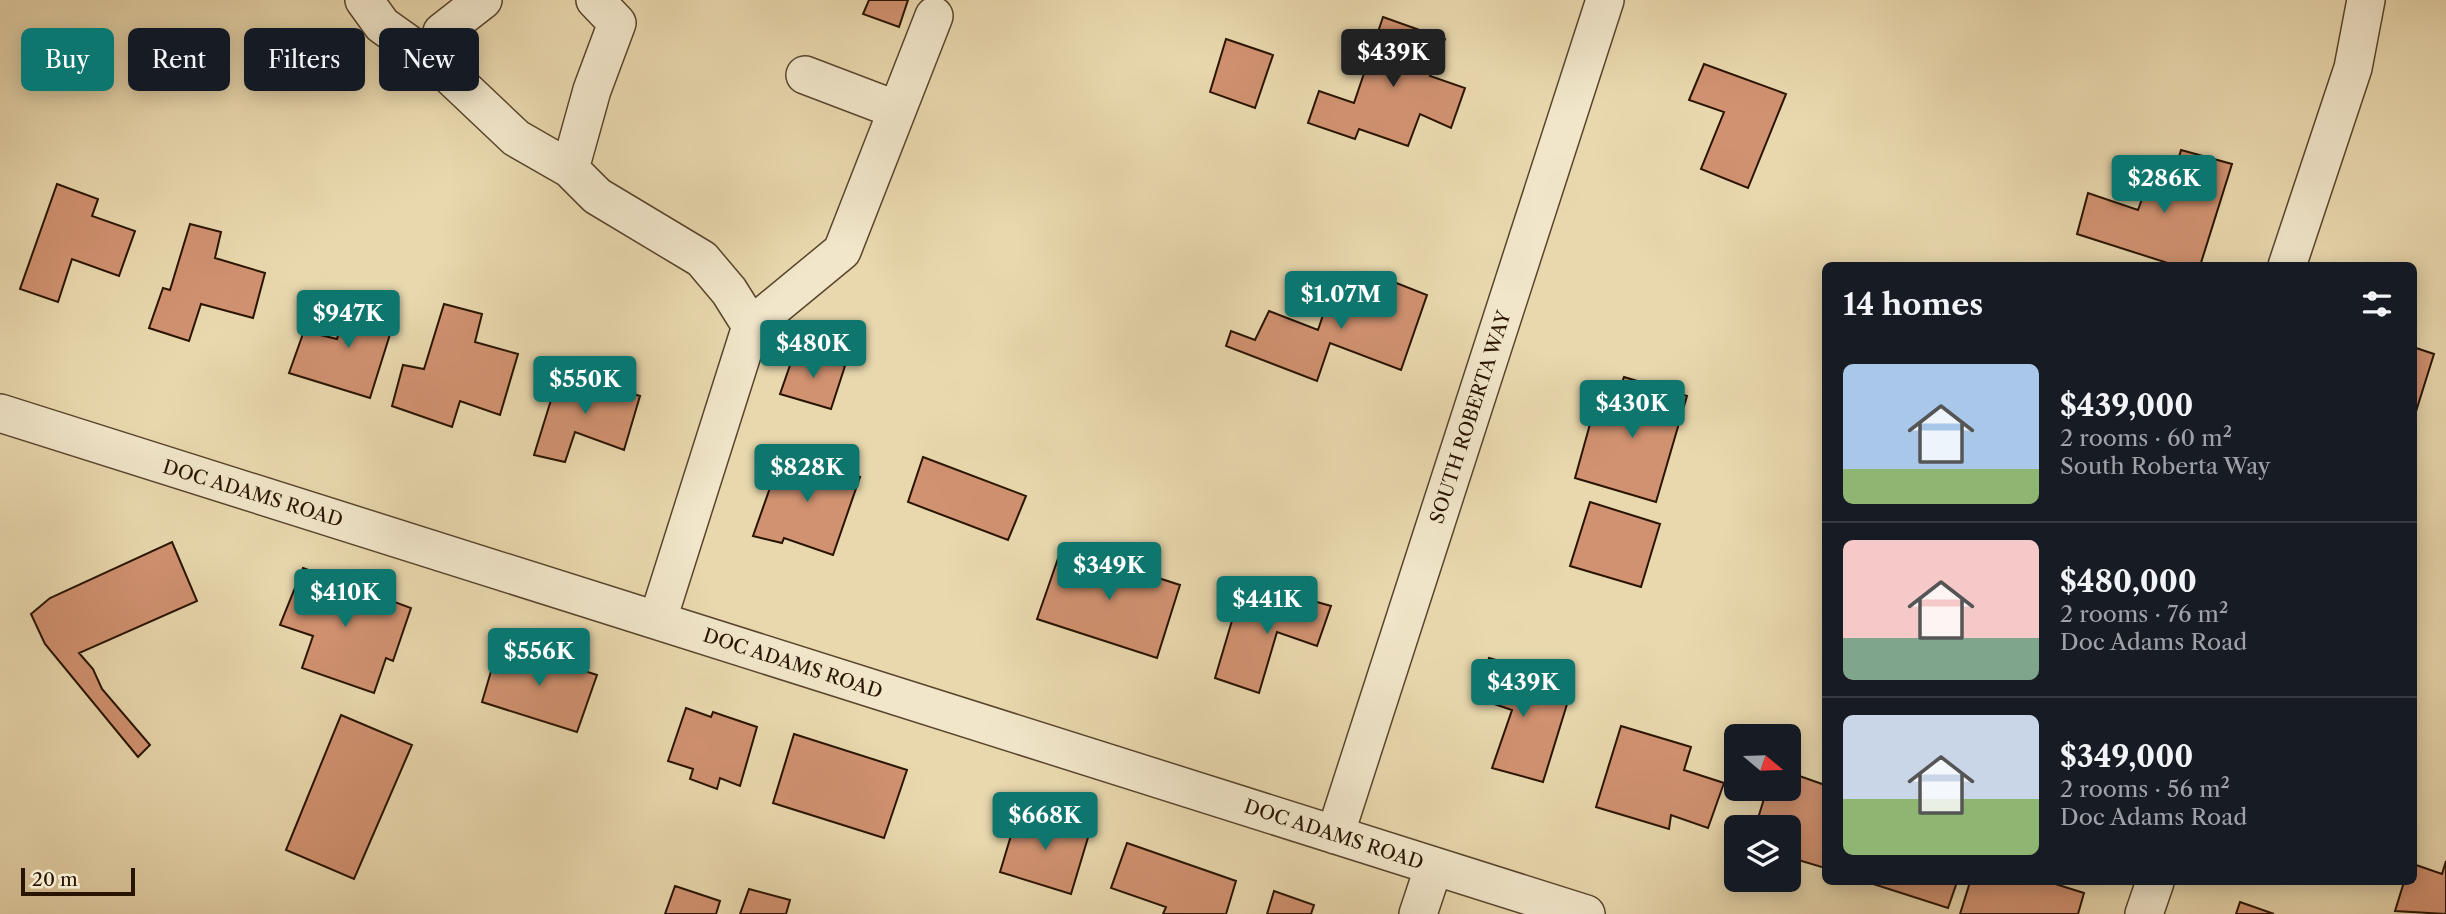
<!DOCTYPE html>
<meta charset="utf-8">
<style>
:root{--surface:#171b24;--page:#20242c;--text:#f1f3f6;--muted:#9ea1a6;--line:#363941;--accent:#0f766e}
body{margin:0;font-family:"Libre Caslon Text",serif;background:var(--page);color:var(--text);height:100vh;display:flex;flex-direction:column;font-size:26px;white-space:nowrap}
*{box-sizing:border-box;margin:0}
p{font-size:23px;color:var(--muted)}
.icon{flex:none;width:38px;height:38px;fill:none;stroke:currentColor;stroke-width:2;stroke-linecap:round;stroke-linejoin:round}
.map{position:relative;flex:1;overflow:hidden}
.details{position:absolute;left:1822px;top:262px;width:595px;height:623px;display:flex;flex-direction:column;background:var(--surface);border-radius:10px;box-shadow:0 4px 18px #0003}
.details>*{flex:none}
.hud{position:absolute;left:21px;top:28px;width:665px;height:63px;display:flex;gap:14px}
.needle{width:46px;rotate:109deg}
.controls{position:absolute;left:1724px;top:724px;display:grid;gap:14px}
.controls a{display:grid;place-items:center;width:77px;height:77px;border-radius:10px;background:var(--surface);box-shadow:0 4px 18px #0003;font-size:35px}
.scale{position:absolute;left:21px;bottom:18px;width:114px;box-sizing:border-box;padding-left:7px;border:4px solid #291401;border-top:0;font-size:19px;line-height:24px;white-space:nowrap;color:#291401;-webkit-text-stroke:5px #f1e6ca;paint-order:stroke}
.price{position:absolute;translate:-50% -60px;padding:0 16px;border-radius:7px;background:var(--accent);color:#fff;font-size:23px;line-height:46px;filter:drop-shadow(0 2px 4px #0008)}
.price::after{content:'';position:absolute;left:50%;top:42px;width:21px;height:16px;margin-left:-10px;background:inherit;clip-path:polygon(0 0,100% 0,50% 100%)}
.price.current{background:#222;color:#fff}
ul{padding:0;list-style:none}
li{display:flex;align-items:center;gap:21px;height:175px;padding:0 21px}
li+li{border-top:2px solid var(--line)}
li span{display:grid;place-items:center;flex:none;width:196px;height:140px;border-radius:10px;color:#555}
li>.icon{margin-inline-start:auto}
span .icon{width:84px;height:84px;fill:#fffc;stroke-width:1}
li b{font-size:30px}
h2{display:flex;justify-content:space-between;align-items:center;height:84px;padding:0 21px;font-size:30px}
.pill{padding:0 24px;border-radius:10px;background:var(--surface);box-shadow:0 4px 18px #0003;font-size:24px;line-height:63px}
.pill.current{background:var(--accent);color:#fff}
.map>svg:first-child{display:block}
.building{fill:#d19271;stroke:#291401;stroke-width:2}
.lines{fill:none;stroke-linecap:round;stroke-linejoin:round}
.minor-casing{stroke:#59452c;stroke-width:40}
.minor{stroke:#f1e6ca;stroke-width:37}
.labels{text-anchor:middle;stroke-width:5;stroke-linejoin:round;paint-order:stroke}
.street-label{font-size:19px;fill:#291401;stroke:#f1e6ca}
</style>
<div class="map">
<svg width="2446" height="914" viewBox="0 0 2446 914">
<rect width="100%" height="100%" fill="#e9d8ae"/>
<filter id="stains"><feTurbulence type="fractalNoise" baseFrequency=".00286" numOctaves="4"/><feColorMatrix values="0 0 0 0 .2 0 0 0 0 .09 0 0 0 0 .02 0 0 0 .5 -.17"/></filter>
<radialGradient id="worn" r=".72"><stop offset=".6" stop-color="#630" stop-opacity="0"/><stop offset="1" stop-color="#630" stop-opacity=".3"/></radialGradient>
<path class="building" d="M869,0h39l-9,27 -36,-13z
M1383,17l62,22 -15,37 35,12 -14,40 -31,-14 -12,32 -49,-17 -4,10 -47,-16 11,-32 35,12z
M1226,39l47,16 -18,53 -45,-16z
M1704,64l82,30 -38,94 -47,-19 23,-57 -35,-12z
M2181,150l51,14 -32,102h-23l-100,-32 11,-41 50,17 9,-25 22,8z
M57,184l41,15 -6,17 43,15 -16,45 -47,-17 -14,43 -38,-13z
M190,224l31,8 -6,26 50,15 -12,45 -52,-14 -12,37 -40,-13 14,-40 7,2z
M1371,273l56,22 -26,75 -71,-27 -13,38 -91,-35 5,-15 24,9 14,-29 49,19 10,-30 27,10z
M349,298l48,14 -27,86 -81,-25 15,-42 33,8z
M444,304l38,10 -7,28 43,12 -18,61 -40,-14 -8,26 -60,-21 11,-41 21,4z
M2413,347l21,7 -21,67z
M795,351l50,15 -14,43 -51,-15z
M560,371l80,25 -16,54 -49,-18 -10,30 -31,-7z
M1624,377l63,19 -31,106 -81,-24 22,-79 18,3z
M783,451l77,26 -27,78 -49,-17 -2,5 -29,-7z
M923,457l103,39 -18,44 -100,-38z
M1590,502l70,22 -19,63 -71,-21z
M172,542l25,59 -118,52 14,16 9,20 48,56 -12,12 -93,-113 -14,-30 19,-16z
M1062,547l118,38 -23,73 -120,-39z
M303,568l108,40 -18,53 -7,-3 -12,35 -72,-25 11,-32 -33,-11z
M1278,591l53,15 -14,40 -40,-14 -18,61 -44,-15 24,-81 33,11z
M499,644l98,31 -20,57 -95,-30z
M1489,658l55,16 -6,17 30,10 -25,81 -51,-14 20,-58 -35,-12z
M686,708l25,9 2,-5 44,15 -17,59 -20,-8 -3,11 -27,-10 3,-10 -25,-8z
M341,715l71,30 -58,134 -68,-29z
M1621,726l70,21 -7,23 40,13 -16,45 -37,-13 -2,14 -73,-22z
M794,734l113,36 -23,68 -111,-35z
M1788,772l37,13v83l-37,-11v-29h-33l12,-39h21z
M1019,809l71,22 -19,63 -71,-22z
M1127,843l109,38 -10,33h-63l3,-7 -55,-19z
M2446,861v53l-51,-3 9,-29h9v-18l29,10z
M1867,882h90l-9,26z
M1970,882h79l35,11 -6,21h-118z
M675,886l45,15 -4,13h-51z
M749,889l41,11 -4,14h-46z
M1274,891l40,14 -3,9h-44z
M2240,902l34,12h-38z"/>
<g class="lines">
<g class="minor-casing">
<path id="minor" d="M364,0l18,25 59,42
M483,0l-41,32 -1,35 75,71 54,31 27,27 105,63 27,32 22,35
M805,75l92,35
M570,169l22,-79 25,-67 -22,-23
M2287,266l66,-198 13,-68
M0,413l1586,501
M658,619l93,-293 91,-75 92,-235
M1335,835l270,-835
M1418,914l16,-48
M2144,914l11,-32"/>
</g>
<use href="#minor" class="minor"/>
</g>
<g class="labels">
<g class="street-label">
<text transform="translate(1470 417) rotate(-72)" y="7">SOUTH ROBERTA WAY</text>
<text transform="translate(253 493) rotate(17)" y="7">DOC ADAMS ROAD</text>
<text transform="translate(793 663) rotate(18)" y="7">DOC ADAMS ROAD</text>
<text transform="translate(1334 834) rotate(18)" y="7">DOC ADAMS ROAD</text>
</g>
</g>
<rect width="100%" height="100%" filter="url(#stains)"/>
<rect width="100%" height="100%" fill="url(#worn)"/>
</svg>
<div class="controls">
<a><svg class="needle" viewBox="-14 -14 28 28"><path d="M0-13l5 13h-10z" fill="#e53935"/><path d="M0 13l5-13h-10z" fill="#9ea1a6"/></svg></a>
<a><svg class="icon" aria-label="layers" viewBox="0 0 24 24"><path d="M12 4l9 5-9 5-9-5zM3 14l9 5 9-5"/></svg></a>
</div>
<div class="scale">20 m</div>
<b class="price current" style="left:1393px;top:89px">$439K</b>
<b class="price" style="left:2164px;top:215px">$286K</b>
<b class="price" style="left:1341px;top:331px">$1.07M</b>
<b class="price" style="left:348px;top:350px">$947K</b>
<b class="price" style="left:813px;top:380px">$480K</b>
<b class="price" style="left:585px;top:416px">$550K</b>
<b class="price" style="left:1632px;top:440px">$430K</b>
<b class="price" style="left:807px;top:504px">$828K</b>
<b class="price" style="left:1109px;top:602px">$349K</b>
<b class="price" style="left:345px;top:629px">$410K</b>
<b class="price" style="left:1267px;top:636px">$441K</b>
<b class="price" style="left:539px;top:688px">$556K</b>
<b class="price" style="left:1523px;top:719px">$439K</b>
<b class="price" style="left:1045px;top:852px">$668K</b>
<div class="hud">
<a class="pill current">Buy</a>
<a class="pill">Rent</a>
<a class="pill">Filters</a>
<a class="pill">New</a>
</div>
<section class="details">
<h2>14 homes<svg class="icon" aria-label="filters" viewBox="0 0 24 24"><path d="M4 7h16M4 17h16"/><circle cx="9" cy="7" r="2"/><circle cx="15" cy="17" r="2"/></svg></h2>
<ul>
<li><span style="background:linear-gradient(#a9c7e8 75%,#8fb573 0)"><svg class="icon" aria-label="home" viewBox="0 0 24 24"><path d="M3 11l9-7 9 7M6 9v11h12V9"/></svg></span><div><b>$439,000</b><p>2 rooms · 60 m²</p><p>South Roberta Way</p></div></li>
<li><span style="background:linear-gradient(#f6c9c9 70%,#7fa58c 0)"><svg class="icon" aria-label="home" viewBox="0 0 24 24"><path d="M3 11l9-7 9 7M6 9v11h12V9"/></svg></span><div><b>$480,000</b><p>2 rooms · 76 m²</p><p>Doc Adams Road</p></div></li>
<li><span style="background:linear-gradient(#c9d6e8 60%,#8fb573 0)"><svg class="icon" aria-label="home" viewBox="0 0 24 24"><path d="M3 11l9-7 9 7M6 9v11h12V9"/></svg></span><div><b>$349,000</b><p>2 rooms · 56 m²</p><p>Doc Adams Road</p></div></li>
</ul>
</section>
</div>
